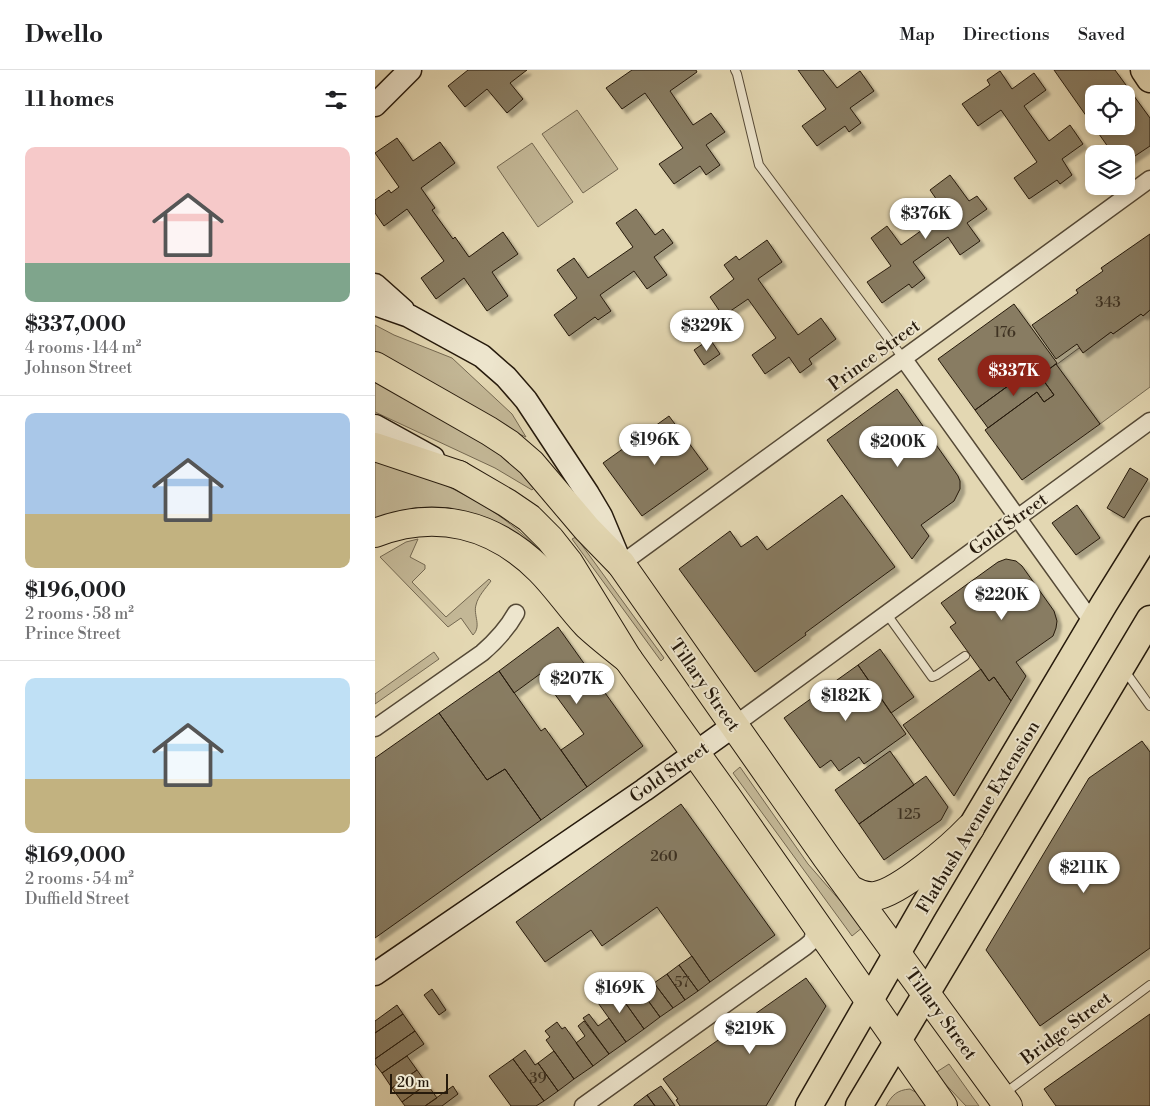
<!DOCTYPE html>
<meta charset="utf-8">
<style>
:root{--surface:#fff;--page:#f2f2f2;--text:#202124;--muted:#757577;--line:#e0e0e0;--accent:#8f2418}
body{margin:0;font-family:"Libre Bodoni",serif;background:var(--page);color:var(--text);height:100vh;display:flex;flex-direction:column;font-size:19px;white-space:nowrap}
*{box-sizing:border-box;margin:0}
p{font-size:16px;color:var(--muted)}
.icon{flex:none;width:28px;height:28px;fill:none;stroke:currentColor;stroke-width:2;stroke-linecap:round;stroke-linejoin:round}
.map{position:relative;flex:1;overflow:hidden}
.details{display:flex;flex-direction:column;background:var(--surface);width:375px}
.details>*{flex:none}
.buttons{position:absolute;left:710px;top:15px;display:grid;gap:10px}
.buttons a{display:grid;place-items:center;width:50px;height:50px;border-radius:10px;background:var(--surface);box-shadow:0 2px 8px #0003;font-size:25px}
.scale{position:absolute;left:15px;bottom:12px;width:58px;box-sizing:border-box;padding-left:5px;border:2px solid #261a0c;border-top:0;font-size:14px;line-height:18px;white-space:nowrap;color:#261a0c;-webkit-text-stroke:4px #ede5cd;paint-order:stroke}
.price{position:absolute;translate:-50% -42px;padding:0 11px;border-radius:18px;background:#fff;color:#222;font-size:16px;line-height:32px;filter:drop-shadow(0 1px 2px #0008)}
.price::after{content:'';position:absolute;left:50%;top:30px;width:15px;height:11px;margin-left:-8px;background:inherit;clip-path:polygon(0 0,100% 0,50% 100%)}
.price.selected{background:var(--accent);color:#fff}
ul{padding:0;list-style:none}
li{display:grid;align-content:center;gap:10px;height:265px;padding:0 25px}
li+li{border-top:1px solid var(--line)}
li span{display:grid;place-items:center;height:155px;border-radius:10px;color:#555}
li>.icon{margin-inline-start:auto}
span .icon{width:90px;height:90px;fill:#fffc;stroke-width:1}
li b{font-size:21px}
h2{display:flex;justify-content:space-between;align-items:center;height:60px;padding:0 25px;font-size:21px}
header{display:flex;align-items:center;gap:30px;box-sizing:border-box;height:70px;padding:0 25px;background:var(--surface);border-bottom:1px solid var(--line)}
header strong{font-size:24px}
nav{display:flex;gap:28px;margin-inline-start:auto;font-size:18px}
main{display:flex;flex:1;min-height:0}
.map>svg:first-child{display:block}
.green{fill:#c3b796;stroke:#746851}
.building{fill:#887c62;stroke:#261a0c;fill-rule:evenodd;filter:url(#shadow)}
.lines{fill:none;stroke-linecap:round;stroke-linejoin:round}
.service-casing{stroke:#554936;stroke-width:10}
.minor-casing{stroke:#554936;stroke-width:19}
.secondary-casing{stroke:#261a0c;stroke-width:25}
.primary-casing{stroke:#261a0c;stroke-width:29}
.trunk-casing{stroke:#261a0c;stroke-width:30}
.motorway-casing{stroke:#261a0c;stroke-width:30}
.service{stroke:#ede5cd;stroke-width:8}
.minor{stroke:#ede5cd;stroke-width:16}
.secondary{stroke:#ede5cd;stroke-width:22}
.primary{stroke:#e3d7b2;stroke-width:26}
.trunk{stroke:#e3d7b2;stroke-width:28}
.motorway{stroke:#e3d7b2;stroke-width:28}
.labels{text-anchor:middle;stroke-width:4;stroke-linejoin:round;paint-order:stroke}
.number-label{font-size:15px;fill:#3e3222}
.street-label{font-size:18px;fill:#261a0c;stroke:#ede5cd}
</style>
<header>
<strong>Dwello</strong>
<nav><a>Map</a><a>Directions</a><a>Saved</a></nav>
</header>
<main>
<section class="details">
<h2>11 homes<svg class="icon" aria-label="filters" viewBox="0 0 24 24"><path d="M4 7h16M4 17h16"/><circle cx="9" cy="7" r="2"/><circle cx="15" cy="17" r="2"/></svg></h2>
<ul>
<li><span style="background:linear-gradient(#f6c9c9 75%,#7fa58c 0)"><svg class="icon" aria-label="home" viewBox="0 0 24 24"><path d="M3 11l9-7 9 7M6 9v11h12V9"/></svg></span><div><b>$337,000</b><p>4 rooms · 144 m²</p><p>Johnson Street</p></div></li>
<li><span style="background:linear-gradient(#a9c7e8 65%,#c2b280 0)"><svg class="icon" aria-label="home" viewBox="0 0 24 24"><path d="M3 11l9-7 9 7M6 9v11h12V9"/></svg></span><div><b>$196,000</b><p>2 rooms · 58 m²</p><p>Prince Street</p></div></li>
<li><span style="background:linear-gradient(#bfe0f5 65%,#c2b280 0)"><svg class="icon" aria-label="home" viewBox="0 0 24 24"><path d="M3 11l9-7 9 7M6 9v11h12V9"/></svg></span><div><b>$169,000</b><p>2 rooms · 54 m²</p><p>Duffield Street</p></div></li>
</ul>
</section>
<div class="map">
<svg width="775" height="1036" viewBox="0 0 775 1036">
<defs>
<filter id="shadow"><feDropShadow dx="4.5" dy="4.5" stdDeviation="1" flood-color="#0004"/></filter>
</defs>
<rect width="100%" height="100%" fill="#e3d7b2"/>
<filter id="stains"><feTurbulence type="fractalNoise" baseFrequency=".004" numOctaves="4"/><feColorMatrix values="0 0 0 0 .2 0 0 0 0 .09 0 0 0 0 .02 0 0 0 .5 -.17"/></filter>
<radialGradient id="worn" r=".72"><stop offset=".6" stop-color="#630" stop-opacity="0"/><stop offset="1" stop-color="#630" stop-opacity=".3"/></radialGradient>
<path class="green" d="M202,40l41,59 -35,24 -41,-59z
M157,73l41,59 -35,25 -41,-60z
M775,240v77l-50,37 -44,-59 23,-17 4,4 28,-20 2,2 28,-20 2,2z
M0,255l19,10 58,23 60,56 14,23 -32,-14 -16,11 58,52 -4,4 -37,-22 -120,-56z
M0,384c18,7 35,15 53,23 54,25 86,43 126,90l-23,-20 -156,-26z
M201,467l88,121 -3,3 -89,-122z
M43,469l-8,18 15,8v4l-13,13 34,35 43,-38 2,2c-5,7 -13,15 -15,24 -3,10 6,21 -3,30l-12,-17 -13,9 -68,-70 26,-15z
M59,582l5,7 -64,45v-10z
M365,697l68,97 55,63 -11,9 -119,-163z
M574,994l30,42h-13l-31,-33z
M535,1019l9,5 9,12h-42c6,-11 11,-16 24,-17z"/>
<path class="building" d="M93,0h59l-17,13 13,16 -16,14 -20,-24 -22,18 -17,-21z
M257,0h64l1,2 -27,19 23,34 18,-12 14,19 -19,13 14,20 -14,10 -6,-9 -26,18 -15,-20 24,-16 -38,-55 -23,16 -16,-21z
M423,0h25l14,18 23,-17 14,20 -24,17 11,15 -12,9 -4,-6 -28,20 -15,-20 24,-17z
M679,0h61l35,48v28l-24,16v-8h-13zM719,24h32v32h-32z
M625,1l12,18 22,-16 12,17 -22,16 25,35 21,-16 13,19 -21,15 10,16 -12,9 -3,-4 -28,19 -15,-21 23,-16 -36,-52 -23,16 -16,-22 28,-19 -3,-5z
M22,68l16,23 27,-19 15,21 -34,25 14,20 -3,2 21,29 2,-2 14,20 34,-25 15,22 -26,18 16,24 -21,15 -23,-33 -28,21 -15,-21 23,-17 -37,-52 -23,17 -9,-13v-13l14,-10 2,3 8,-6 -24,-34z
M575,105l19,26 8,-5 10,13 -20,14 13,18 -20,14 -12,-18 -35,25 12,16 -13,10 -3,-4 -27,19 -15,-21 24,-16 -20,-28 16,-12 14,19 45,-32 -16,-23z
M261,139l19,26 8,-6 10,14 -19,14 13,18 -20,14 -13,-18 -34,24 11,16 -13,9 -3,-3 -26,19 -15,-21 23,-17 -20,-28 17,-12 14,20 45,-31 -17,-24z
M775,164v76l-7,6 -2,-2 -28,20 -2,-2 -28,21 -6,-9 -21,15 -24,-34 46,-32 -2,-3 27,-19 -2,-3z
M392,170l15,22 -24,17 40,56 23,-17 15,21 -27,20 3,5 -12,9 -11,-16 -24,17 -13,-19 24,-17 -28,-39 -25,17 -13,-19 24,-18 -10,-14 12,-9 3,4z
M639,234l43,59 -17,13 -6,-9 -59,43 -37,-51z
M335,269l10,15 -16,11 -10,-15z
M681,294l44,60 -78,56 -37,-50 52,-38 7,10 10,-7 -14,-19z
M659,297l20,28 -10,7 -7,-10 -49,36 -13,-18z
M522,319l61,87 2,5v8l-6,12 -33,24 8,11 -17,23 -85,-119z
M294,346l39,53 -66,47 -39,-53z
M755,398l18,11 -24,39 -17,-10z
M467,425l53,72 -90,66 1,2 -51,37 -76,-103 51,-38 11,16 16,-11 10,14z
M702,435l23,33 -24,17 -24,-32z
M631,489l10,2 6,5 32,45 3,10 -1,7 -3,8 -37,26 10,14 -15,25 -17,-24 -5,4 -39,-54 6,-4 -15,-20 57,-41z
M183,557l85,119 -56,41 -26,-37 23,-16 -44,-60 -26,19 -15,-22z
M505,579l34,48 -23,16 -33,-48z
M483,595l48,69 -42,30 -5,-7 -20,14 -8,-11 -11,8 -36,-50z
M606,599l8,12 5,-4 17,24 -57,95 -51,-71z
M124,601l42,60 4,-3 42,59 -46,33 -36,-51 -18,11 -48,-67z
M64,643l48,67 18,-11 36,51 -166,118v-180z
M767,671l8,11v196l-110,78 -54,-76 103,-172z
M515,681l24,34 -55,39 -24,-34z
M551,706l22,31 -7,13 -57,40 -25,-36z
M306,734l94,131 -65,47 -53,-75 -55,39 -11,-16 -46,32 -29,-40z
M317,886l18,26 -12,9 -19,-26z
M304,895l19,26 -13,9 -18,-26z
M292,904l18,26 -12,8 -19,-25z
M431,908l20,28 -60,100h-86l-4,-6 2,-1 -15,-20z
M247,911l11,16 8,-6 19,26 -16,12 -30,-42z
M267,912l4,6 8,-5 19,25 -13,9 -23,-32z
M239,917l30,42 -18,13 -30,-42z
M57,919l14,21 -7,5 -15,-20z
M22,935l6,9 -28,19v-12z
M28,944l12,17 -40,28v-26z
M214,944l9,12 11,-8 17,24 -17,12 -26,-36z
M775,944v92h-94l-12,-17z
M209,951l25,33 -16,12 -17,-23 9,-7 -7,-10z
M182,952l5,7 3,-2 28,39 -19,13 -28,-39 4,-3 -5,-6z
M40,961l9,13 -42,29 -7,-9v-5z
M150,980l10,15 3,-2 20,28 -14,10 -31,-42z
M179,981l20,28 -16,12 -20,-28z
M32,986l10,14 -25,18 -10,-15z
M138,989l31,42 -8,5h-25l-22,-30z
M42,1000l10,14 -25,18 -10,-14z
M52,1014l10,14 -12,8h-20l-3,-4z
M78,1016l5,8 -16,12h-17z
M286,1016l14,20h-20l-8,-11z
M272,1025l8,11h-21v-1z"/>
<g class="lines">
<g class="service-casing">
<path id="service" d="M360,0l2,4 22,91 144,193
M511,543l46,64 5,-2 28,-19
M750,601l25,35
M630,1023l145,-108"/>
</g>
<g class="minor-casing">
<path id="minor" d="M528,288l190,265
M246,494l529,-385
M358,656l417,-305
M0,658l107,-75c14,-12 25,-24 34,-40
M208,1036l222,-159 7,-6 4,-16"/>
</g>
<g class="secondary-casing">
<path id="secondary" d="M0,35l35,-35
M0,215l28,25
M0,234l34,12 73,40 24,21 20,23 62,94 13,22 18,43
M0,356l58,32
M0,904l269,-184 89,-64"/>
</g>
<g class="primary-casing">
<path id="primary" d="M769,0l6,9
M434,1036l114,-198 181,-304 46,-74
M484,1036l291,-487"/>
</g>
<g class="trunk-casing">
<path id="trunk" d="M84,405l48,28 22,15 21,21 19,24 59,96 99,138 216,309
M246,494l206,294 181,248
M475,819c8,5 15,8 25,7 25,-4 77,-49 95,-68"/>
</g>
<g class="motorway-casing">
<path id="motorway" d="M0,296l114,65 20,13 22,19 56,66 34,35
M0,377l84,28
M0,463c61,-24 119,-9 165,37 17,17 30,37 47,55 13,12 27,23 41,34"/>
</g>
<use href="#service" class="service"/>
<use href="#minor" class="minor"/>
<use href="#secondary" class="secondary"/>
<use href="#primary" class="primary"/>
<use href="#trunk" class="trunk"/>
<use href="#motorway" class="motorway"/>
</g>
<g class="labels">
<g class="number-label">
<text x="733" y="237">343</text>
<text x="630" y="267">176</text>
<text x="534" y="749">125</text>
<text x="289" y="791">260</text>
<text x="307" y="917">57</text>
<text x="163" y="1013">39</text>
</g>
<g class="street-label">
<text transform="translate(499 285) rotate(-36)" y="6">Prince Street</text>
<text transform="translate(633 454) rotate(-36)" y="6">Gold Street</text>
<text transform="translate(330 615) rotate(55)" y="6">Tillary Street</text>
<text transform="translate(294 702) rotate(-35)" y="6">Gold Street</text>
<text transform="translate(603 747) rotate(-59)" y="6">Flatbush Avenue Extension</text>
<text transform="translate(566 944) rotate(54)" y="6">Tillary Street</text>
<text transform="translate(691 958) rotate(-37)" y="6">Bridge Street</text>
</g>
</g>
<rect width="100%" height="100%" filter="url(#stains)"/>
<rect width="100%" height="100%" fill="url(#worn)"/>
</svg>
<div class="buttons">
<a><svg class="icon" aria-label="locate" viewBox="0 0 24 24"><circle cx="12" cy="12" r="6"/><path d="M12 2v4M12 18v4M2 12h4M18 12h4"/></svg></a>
<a><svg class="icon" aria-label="layers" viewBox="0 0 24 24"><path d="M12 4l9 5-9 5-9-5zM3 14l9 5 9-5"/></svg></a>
</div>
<div class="scale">20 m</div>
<b class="price" style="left:551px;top:170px">$376K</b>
<b class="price" style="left:332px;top:282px">$329K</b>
<b class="price selected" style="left:639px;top:327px">$337K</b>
<b class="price" style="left:280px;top:396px">$196K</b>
<b class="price" style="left:523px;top:398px">$200K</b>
<b class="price" style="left:627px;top:551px">$220K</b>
<b class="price" style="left:202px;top:635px">$207K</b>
<b class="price" style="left:471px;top:652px">$182K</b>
<b class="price" style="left:709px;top:824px">$211K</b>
<b class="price" style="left:245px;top:944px">$169K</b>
<b class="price" style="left:375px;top:985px">$219K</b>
</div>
</main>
